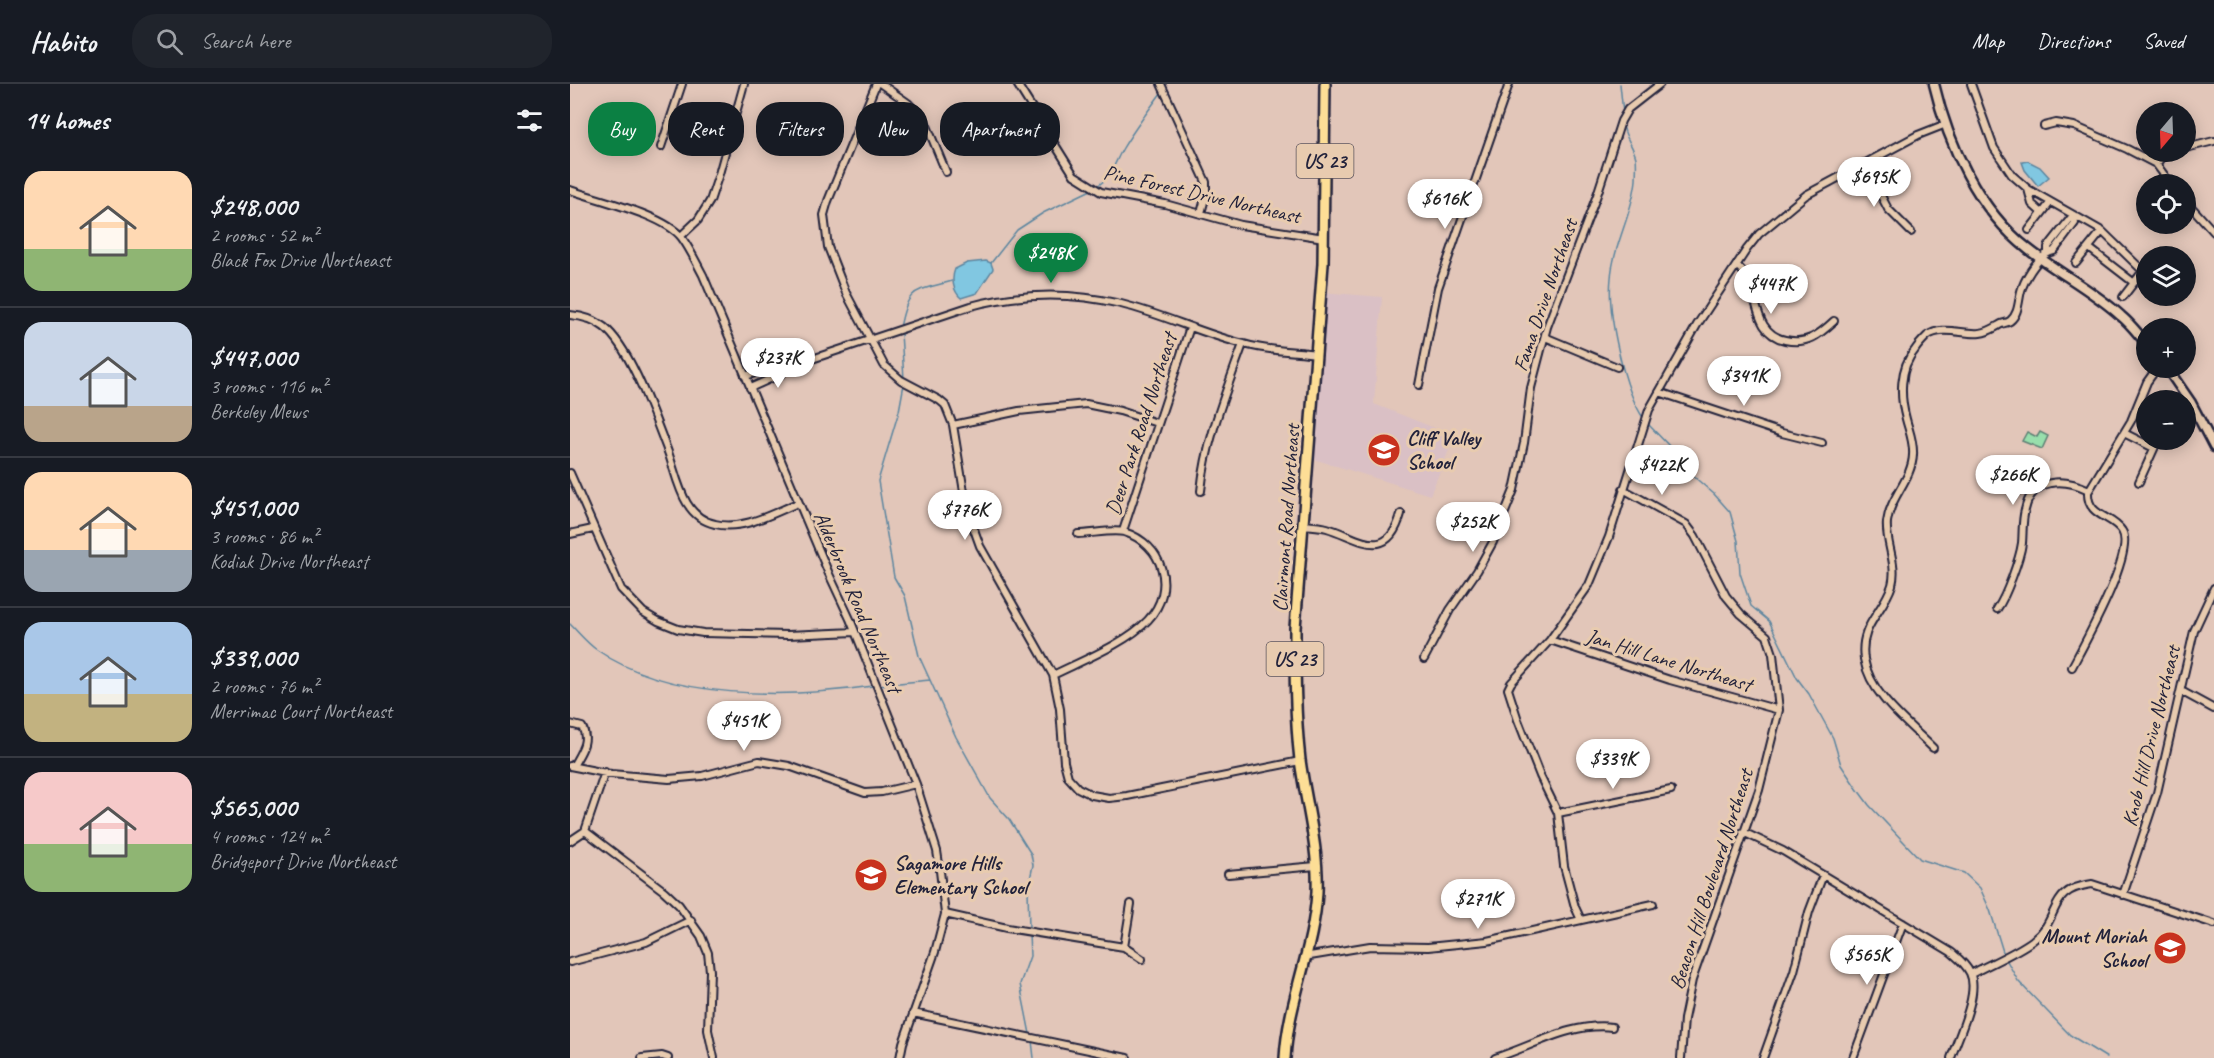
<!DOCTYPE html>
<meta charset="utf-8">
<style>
:root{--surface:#171b24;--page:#20242c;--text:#f1f3f6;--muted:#9ea1a6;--line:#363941;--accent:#0b8043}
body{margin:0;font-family:Caveat,sans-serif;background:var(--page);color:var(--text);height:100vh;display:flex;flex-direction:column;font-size:22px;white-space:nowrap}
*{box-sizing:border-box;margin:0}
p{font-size:20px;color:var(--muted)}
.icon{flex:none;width:33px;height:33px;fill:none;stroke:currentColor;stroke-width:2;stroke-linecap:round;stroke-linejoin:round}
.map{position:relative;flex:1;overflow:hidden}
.panel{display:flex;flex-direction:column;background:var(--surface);width:570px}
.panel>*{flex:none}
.guide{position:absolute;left:18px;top:18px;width:570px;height:54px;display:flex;gap:12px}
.needle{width:39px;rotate:199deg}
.controls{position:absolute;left:1566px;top:18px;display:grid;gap:12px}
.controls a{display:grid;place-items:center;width:60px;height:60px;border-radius:50%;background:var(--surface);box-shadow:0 3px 15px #0003;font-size:30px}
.price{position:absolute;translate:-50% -51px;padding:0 14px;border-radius:21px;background:#fff;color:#222;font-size:20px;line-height:39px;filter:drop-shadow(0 2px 3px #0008)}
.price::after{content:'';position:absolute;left:50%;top:36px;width:18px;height:14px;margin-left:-9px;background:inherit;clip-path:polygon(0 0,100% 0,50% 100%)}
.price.on{background:var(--accent);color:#fff}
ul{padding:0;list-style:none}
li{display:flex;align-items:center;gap:18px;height:150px;padding:0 24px}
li+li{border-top:2px solid var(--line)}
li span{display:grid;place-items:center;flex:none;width:168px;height:120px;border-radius:18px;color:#555}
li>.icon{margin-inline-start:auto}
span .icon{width:72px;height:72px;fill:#fffc;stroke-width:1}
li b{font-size:26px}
h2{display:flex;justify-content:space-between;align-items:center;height:72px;padding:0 24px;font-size:26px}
.tag{padding:0 21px;border-radius:24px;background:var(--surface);box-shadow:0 3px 15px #0003;font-size:21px;line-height:54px}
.tag.on{background:var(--accent);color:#fff}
header{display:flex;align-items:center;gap:36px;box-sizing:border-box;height:84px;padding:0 30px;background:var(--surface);border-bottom:2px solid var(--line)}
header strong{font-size:28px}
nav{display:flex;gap:33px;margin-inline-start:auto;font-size:21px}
.search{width:420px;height:54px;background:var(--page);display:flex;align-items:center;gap:15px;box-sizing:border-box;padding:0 21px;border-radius:24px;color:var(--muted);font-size:22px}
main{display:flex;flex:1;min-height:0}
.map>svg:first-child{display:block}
.built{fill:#dac0c5}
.green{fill:#98dfac;stroke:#5d8074;stroke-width:1.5}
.water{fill:#81c7e1;stroke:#5b859f;stroke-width:1.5}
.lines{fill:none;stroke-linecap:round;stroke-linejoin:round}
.stream{stroke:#5b859f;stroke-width:1.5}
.street-casing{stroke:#22223b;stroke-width:10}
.secondary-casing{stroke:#22223b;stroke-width:13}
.primary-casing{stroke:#22223b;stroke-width:14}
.street{stroke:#e8cbaf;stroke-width:6}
.secondary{stroke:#e8cbaf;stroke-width:8}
.primary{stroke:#fdde96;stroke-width:9}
.labels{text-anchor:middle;stroke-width:6;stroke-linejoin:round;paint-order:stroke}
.shield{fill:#e8cbaf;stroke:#5d555e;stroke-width:1.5}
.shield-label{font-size:20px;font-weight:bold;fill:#22223b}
.street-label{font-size:21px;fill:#22223b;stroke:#e8cbaf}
.poi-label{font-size:21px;font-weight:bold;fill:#22223b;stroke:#e8cbaf;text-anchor:start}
</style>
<header>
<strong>Habito</strong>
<div class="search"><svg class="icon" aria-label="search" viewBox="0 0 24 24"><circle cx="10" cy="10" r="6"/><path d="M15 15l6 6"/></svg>Search here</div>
<nav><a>Map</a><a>Directions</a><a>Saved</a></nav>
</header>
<main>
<section class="panel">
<h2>14 homes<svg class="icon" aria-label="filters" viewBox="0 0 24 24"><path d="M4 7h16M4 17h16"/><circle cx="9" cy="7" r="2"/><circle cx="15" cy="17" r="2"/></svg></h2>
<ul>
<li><span style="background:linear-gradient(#ffd9b3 65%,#8fb573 0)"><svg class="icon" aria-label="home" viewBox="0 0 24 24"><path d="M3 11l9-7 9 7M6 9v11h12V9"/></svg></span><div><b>$248,000</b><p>2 rooms · 52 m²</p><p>Black Fox Drive Northeast</p></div></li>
<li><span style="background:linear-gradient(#c9d6e8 70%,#b9a48a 0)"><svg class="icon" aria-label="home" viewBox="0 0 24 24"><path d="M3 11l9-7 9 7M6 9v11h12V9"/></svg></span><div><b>$447,000</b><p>3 rooms · 116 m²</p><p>Berkeley Mews</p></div></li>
<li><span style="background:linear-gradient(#ffd9b3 65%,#9aa5b1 0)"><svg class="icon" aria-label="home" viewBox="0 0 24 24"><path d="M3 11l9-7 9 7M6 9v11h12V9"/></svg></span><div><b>$451,000</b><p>3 rooms · 86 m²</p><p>Kodiak Drive Northeast</p></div></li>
<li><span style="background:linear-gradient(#a9c7e8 60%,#c2b280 0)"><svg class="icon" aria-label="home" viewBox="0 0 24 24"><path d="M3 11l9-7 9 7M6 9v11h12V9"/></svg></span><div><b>$339,000</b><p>2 rooms · 76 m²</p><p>Merrimac Court Northeast</p></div></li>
<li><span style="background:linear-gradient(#f6c9c9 60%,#8fb573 0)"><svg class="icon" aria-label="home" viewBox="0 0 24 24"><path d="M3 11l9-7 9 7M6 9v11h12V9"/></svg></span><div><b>$565,000</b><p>4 rooms · 124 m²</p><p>Bridgeport Drive Northeast</p></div></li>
</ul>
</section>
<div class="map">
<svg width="1644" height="974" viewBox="0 0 1644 974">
<rect width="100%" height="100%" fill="#e2c6b9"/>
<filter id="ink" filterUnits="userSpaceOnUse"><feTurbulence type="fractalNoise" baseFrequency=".0167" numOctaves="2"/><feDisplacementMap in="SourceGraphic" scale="12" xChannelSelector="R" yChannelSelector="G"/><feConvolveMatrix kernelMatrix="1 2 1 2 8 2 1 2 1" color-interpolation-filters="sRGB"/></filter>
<g filter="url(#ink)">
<path class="built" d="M751,208l61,5 -8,107 81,32 -25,59 -123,-38z"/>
<path class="green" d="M1457,348l10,5 3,-5 8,4 -6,13 -20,-8z"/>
<path class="water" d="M1458,77l12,6 9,10 -11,9 -13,-16 -3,-8z
M416,177l5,2 2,6 -16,24 -16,5c-8,-7 -10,-19 -6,-29l12,-6z"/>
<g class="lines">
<path class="stream" d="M1050,0l3,29
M1053,40c1,13 10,21 13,34 1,6 0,16 0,22 -3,32 -23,67 -25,98 -4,35 13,113 33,141
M527,102c14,-8 18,-24 26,-38 12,-20 25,-37 38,-55
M421,179l26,-33 26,-17 50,-24
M330,244c8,-42 15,-36 52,-47
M331,249l3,46
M334,300l-5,27 -21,70 16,96 11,19 14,60 37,81 34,61 19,21 22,35 2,11 -5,24 1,40
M1077,339l25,26 13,20 29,25 16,18 8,29 2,32 11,33 18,15 28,57 12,16 24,44 8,27 14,21 14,19 51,54 44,14 16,15 10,22 14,45
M0,540c9,9 17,19 27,26 73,51 191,48 276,36
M308,601l52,-5
M459,850l1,22 -10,28 10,50
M1436,875l12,22 52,54 37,23
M462,957l2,17"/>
<g class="street-casing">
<path id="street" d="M306,0l-48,117 -4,14 4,32 18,46 38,72 17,15 38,20 6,5 8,20 14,85 13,36 73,129 7,34 4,53 4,15 10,11 14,7 17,3 18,-2 173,-35
M311,0l27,19 17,18 21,51
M447,0l57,91 27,17 64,12 76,21 83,13
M591,0l45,98v13l-5,18
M1401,0l23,64 18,27 16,14 74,42 41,40
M1474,42l12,-3 18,3 53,23 29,15 15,20
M91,63l21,-63
M1616,64l28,-7
M1294,79l24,46 23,23
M1586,80l6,-7 13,-5
M1458,105l4,15 10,9
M0,106c28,10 95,25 112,48 8,11 14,24 21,37l126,299 21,45 66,165 21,67 3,20 5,43 -10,38 -32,91 -3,15
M1616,117l28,31
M1459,146l21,-27
M111,152l17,-16 12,-19 9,-27 25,-90
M1519,164l44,34
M1478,168v-5l22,-28 4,-2
M1506,179l26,-32
M1167,182c25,18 11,66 48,74 22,5 34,-5 49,-19
M1553,213l23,-30
M0,231c11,1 25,5 34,12 27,21 51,92 64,125 10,27 14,65 47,72 28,7 58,-11 83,-21
M975,253l72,30
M175,292l35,-10 17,-2 174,-58c49,-13 100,-14 150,-2 42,10 81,30 123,40 23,7 49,7 73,10
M849,301l19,-97 71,-204
M180,304l31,-14 8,-8
M1089,308l123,41 40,10
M383,341l66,-14 67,-7 34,7 37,12
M1554,349l30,15
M0,389l51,116 22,23 15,9 20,8 25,4 85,2 67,-3
M1569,398l19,-42
M1053,405l63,35 9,12 31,60 15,18 26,22 6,18 6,56 -20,80 -67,190 -8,39 -3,39
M631,407c5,-51 25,-99 42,-147
M734,441c7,1 15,1 23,3 31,9 60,36 74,-14
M553,447l67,-204
M0,450l23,-5
M1427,525c9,-12 23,-51 25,-66 1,-11 0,-23 3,-33 7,-33 39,-32 64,-20
M980,556l120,40 109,30
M854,575l26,-49 27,-39 16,-29 21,-52 10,-47 7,-55 16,-61 50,-132 24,-74 7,-12 32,-25
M1502,583c12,-23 64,-115 50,-136 -10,-16 -35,-14 -34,-39l43,-71 16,-39 10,-14
M483,591c28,-14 74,-32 95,-55 29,-31 15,-76 -24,-88 -10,-3 -34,2 -46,2
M1611,607l33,18
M0,640l12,3c8,14 -2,26 -9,39
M1363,664c-25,-25 -63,-53 -69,-89 -5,-34 19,-46 28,-74 6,-22 -7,-42 -5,-63 3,-25 25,-43 26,-67 1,-13 -4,-24 -7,-36 -6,-22 -7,-51 9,-69 3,-5 8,-10 12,-14 15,-11 37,-1 53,-3 9,-1 14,-5 21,-9 3,-1 6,-1 9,-3 10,-8 8,-23 12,-33 5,-13 18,-35 32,-37l21,-28 -1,-6
M0,682l41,8 58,5 33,-3 57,-15 30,5 76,27 17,-1 34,-8
M988,729l113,-23
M15,747l79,60 15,14 22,31 7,17 2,18 -2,59 6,28
M1173,748l40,19 168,101c7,6 15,12 19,21 10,20 -12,64 -19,85
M0,757l15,-10 20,-59
M658,790l88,-8
M1553,811l34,-102 37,-162 20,-43
M375,830l62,14 117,19 18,12
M1011,836l-6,-13 -11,-41 -6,-53 -18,-37 -22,-56 -10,-31 3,-6 39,-43 39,-55 20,-48 40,-127 48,-85 50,-76 12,-15 47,-39 112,-60 28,-11
M554,863l7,-43
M734,873l66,-11 58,1 59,-6 166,-37
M0,878l76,-20 45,-22
M1401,890c20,-11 43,-20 61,-33 31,-23 13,-51 60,-57l122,40
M343,929l214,45
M72,974l20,-2 6,2
M925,974c38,-12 77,-36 117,-31
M1193,974l31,-87 15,-59 14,-37
M1283,974l50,-135"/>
</g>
<g class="secondary-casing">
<path id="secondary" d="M1364,0c14,60 44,126 94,165 30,24 65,41 93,67 10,8 17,18 25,27
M1597,284l24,35 23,44"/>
</g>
<g class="primary-casing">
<path id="primary" d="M715,974c3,-56 29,-110 32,-166 2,-44 -11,-88 -17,-132 -5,-44 -5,-88 -5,-132l28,-364 2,-180"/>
</g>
<use href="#street" class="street"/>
<use href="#secondary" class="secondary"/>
<use href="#primary" class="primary"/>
</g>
</g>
<defs>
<g id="school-disc" transform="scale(1.725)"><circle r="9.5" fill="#c8321e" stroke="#e8cbaf"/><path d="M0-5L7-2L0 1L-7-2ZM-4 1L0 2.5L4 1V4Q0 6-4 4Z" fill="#fff"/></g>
</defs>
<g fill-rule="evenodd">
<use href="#school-disc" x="814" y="366"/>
<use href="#school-disc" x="301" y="791"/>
<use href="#school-disc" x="1600" y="864"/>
</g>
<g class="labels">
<g class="shield">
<rect x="726.5" y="60" width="57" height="34" rx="4.5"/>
<rect x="696.5" y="558" width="57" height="34" rx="4.5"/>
</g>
<g class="shield-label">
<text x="755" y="84">US 23</text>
<text x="725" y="582">US 23</text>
</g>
<g class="street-label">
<text transform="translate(632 110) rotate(13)" y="7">Pine Forest Drive Northeast</text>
<text transform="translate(975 211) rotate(-71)" y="7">Fama Drive Northeast</text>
<text transform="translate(571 340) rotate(-72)" y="7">Deer Park Road Northeast</text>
<text transform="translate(716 434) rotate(-86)" y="7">Clairmont Road Northeast</text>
<text transform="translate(288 518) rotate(67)" y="7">Alderbrook Road Northeast</text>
<text transform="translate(1099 576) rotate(17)" y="7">Jan Hill Lane Northeast</text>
<text transform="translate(1581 652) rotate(-76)" y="7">Knob Hill Drive Northeast</text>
<text transform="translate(1141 795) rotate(-72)" y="7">Beacon Hill Boulevard Northeast</text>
</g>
<g class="poi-label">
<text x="837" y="361">Cliff Valley<tspan x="837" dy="24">School</tspan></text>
<text x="324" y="786">Sagamore Hills<tspan x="324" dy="24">Elementary School</tspan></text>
<text x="1577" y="859" text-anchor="end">Mount Moriah<tspan x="1577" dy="24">School</tspan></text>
</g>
</g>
</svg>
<div class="controls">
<a><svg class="needle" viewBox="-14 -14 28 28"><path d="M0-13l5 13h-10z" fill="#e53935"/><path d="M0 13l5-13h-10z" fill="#9ea1a6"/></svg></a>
<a><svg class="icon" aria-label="locate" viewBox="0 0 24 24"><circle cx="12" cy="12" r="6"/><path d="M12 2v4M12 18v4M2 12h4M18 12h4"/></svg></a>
<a><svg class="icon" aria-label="layers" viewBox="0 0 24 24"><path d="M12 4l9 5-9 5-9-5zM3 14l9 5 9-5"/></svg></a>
<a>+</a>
<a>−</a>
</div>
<b class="price" style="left:1304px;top:124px">$695K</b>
<b class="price" style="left:875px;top:146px">$616K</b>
<b class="price on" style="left:481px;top:200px">$248K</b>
<b class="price" style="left:1201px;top:231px">$447K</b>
<b class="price" style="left:208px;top:305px">$237K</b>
<b class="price" style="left:1174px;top:323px">$341K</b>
<b class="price" style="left:1092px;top:412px">$422K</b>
<b class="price" style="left:1443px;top:422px">$266K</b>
<b class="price" style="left:395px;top:457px">$776K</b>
<b class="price" style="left:903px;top:469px">$252K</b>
<b class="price" style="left:174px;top:668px">$451K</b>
<b class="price" style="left:1043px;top:706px">$339K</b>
<b class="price" style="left:908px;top:846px">$271K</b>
<b class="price" style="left:1297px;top:902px">$565K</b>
<div class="guide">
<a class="tag on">Buy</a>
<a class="tag">Rent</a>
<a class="tag">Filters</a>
<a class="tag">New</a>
<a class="tag">Apartment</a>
</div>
</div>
</main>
